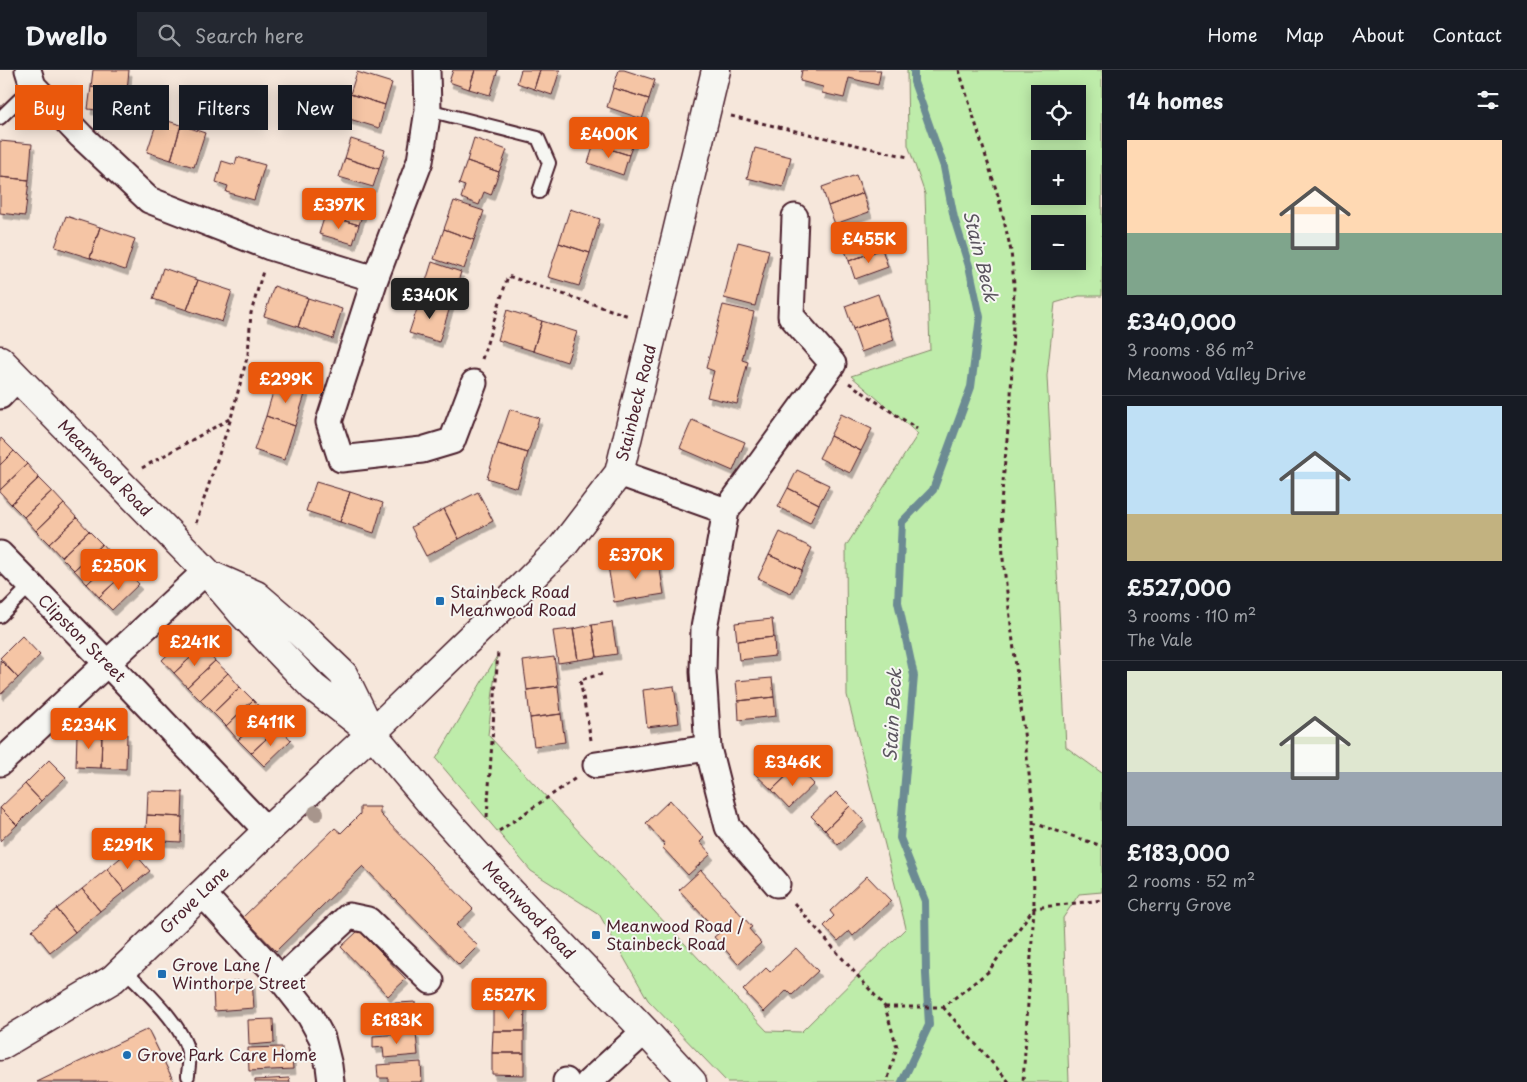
<!DOCTYPE html>
<meta charset="utf-8">
<style>
:root{--surface:#171b24;--page:#242831;--text:#f1f3f6;--muted:#9ea1a6;--line:#363941;--accent:#ea580c}
body{margin:0;font-family:"Playpen Sans",sans-serif;background:var(--page);color:var(--text);height:100vh;display:flex;flex-direction:column;font-size:19px;white-space:nowrap}
*{box-sizing:border-box;margin:0}
p{font-size:16px;color:var(--muted)}
.icon{flex:none;width:28px;height:28px;fill:none;stroke:currentColor;stroke-width:2;stroke-linecap:round;stroke-linejoin:round}
.map{position:relative;flex:1;overflow:hidden}
.panel{display:flex;flex-direction:column;background:var(--surface);width:425px}
.panel>*{flex:none}
.top-card{position:absolute;left:15px;top:15px;width:475px;height:45px;display:flex;gap:10px}
.fabs{position:absolute;left:1031px;top:15px;display:grid;gap:10px}
.fabs a{display:grid;place-items:center;width:55px;height:55px;border-radius:0px;background:var(--surface);box-shadow:0 2px 12px #0003;font-size:25px}
.price{position:absolute;translate:-50% -42px;padding:0 11px;border-radius:5px;background:var(--accent);color:#fff;font-size:16px;line-height:32px;filter:drop-shadow(0 1px 2px #0008)}
.price::after{content:'';position:absolute;left:50%;top:30px;width:15px;height:11px;margin-left:-8px;background:inherit;clip-path:polygon(0 0,100% 0,50% 100%)}
.price.selected{background:#222;color:#fff}
ul{padding:0;list-style:none}
li{display:grid;align-content:center;gap:10px;height:265px;padding:0 25px}
li+li{border-top:1px solid var(--line)}
li span{display:grid;place-items:center;height:155px;border-radius:0px;color:#555}
li>.icon{margin-inline-start:auto}
span .icon{width:90px;height:90px;fill:#fffc;stroke-width:1}
li b{font-size:21px}
h2{display:flex;justify-content:space-between;align-items:center;height:60px;padding:0 25px;font-size:21px}
.tag{padding:0 18px;border-radius:0px;background:var(--surface);box-shadow:0 2px 12px #0003;font-size:18px;line-height:45px}
.tag.selected{background:var(--accent);color:#fff}
header{display:flex;align-items:center;gap:30px;box-sizing:border-box;height:70px;padding:0 25px;background:var(--surface);border-bottom:1px solid var(--line)}
header strong{font-size:24px}
nav{display:flex;gap:28px;margin-inline-start:auto;font-size:18px}
.search{width:350px;height:45px;background:var(--page);display:flex;align-items:center;gap:12px;box-sizing:border-box;padding:0 18px;border-radius:0px;color:var(--muted);font-size:19px}
main{display:flex;flex:1;min-height:0}
.map>svg:first-child{display:block}
.green{fill:#beecaa;stroke:#84866a;fill-rule:evenodd}
.lines{fill:none;stroke-linecap:round;stroke-linejoin:round}
.stream{stroke:#6c8b93;stroke-width:8}
.building{fill:#f5c5a5;stroke:#4a1f2b;filter:url(#shadow)}
.lane-casing{stroke:#4a1f2b;stroke-width:16}
.street-casing{stroke:#4a1f2b;stroke-width:29}
.secondary-casing{stroke:#4a1f2b;stroke-width:31}
.path{stroke:#4a1f2b;stroke-width:3;stroke-dasharray:4 4;stroke-linecap:butt}
.lane{stroke:#f6f6f2;stroke-width:12}
.street{stroke:#f6f6f2;stroke-width:25}
.secondary{stroke:#f6f6f2;stroke-width:28}
.tree{fill:#a7958c}
.poi-dot{fill:#1f6fb2;stroke:#f6f6f2;stroke-width:2}
.labels{text-anchor:middle;stroke-width:4;stroke-linejoin:round;paint-order:stroke}
.street-label{font-size:16px;fill:#4a1f2b;stroke:#f6f6f2}
.poi-label{font-size:16px;fill:#4a1f2b;stroke:#f6f6f2;text-anchor:start}
.water-label{font-size:18px;font-style:italic;fill:#5b555f;stroke:#f6f6f2}
</style>
<header>
<strong>Dwello</strong>
<div class="search"><svg class="icon" aria-label="search" viewBox="0 0 24 24"><circle cx="10" cy="10" r="6"/><path d="M15 15l6 6"/></svg>Search here</div>
<nav><a>Home</a><a>Map</a><a>About</a><a>Contact</a></nav>
</header>
<main>
<div class="map">
<svg width="1102" height="1012" viewBox="0 0 1102 1012">
<defs>
<filter id="shadow"><feDropShadow dx="3" dy="5.5" stdDeviation="0" flood-color="#0004"/></filter>
</defs>
<rect width="100%" height="100%" fill="#f6e7db"/>
<filter id="ink" filterUnits="userSpaceOnUse"><feTurbulence type="fractalNoise" baseFrequency=".02" numOctaves="2"/><feDisplacementMap in="SourceGraphic" scale="10" xChannelSelector="R" yChannelSelector="G"/><feConvolveMatrix kernelMatrix="1 2 1 2 8 2 1 2 1" color-interpolation-filters="sRGB"/></filter>
<g filter="url(#ink)">
<path class="green" d="M907,0h195v226h-23l-24,7 -8,73 19,371 36,26v119l-23,2 -16,24 6,164h-342l-79,-82 -49,-86 -68,-43 -95,-112 61,-103 -9,79 279,296 34,1 105,-104 -59,-233 -1,-149 72,-112 -67,-58 79,-26 -5,-156 -17,-49zM1040,24h38v37h-38zM1040,89h38v37h-38zM1040,154h38v37h-38z"/>
<g class="lines">
<path class="stream" d="M902,1012l27,-57 -3,-51 -1,-73 -25,-63 14,-162 -16,-74 4,-80 31,-32 38,-103 9,-70 -11,-51 -15,-48 -10,-51 -30,-85v-12"/>
</g>
<path class="building" d="M93,0h36l-2,21 -36,-4z
M453,0h22l-6,19 -20,-7z
M475,0h23l-8,25 -21,-6z
M521,0h19l-6,19 -17,-6z
M540,0h20l-8,25 -18,-6z
M619,0h5l31,10 -6,19 -36,-11z
M802,0h79l-3,15 -29,-7 -5,20 -22,-5 1,-6 -23,-6z
M357,2l35,11 -7,22 -35,-11z
M91,17l36,4 -3,22 -36,-4z
M613,18l36,11 -7,20 -35,-12z
M350,24l35,11 -6,23 -36,-11z
M158,48l23,7 -10,35 -24,-8z
M181,55l24,8 -11,34 -23,-7z
M600,55l36,11 -7,19 -35,-11z
M474,68l33,12 -8,22 -32,-11z
M351,69l34,11 -6,19 -34,-11z
M0,71l32,3 -3,36 -29,-3z
M594,74l35,11 -6,20 -35,-12z
M755,78l36,9 -8,30 -36,-9z
M237,87l28,8 -11,35 -28,-8 2,-6 -12,-4 6,-21 13,4z
M345,88l34,11 -6,18 -34,-10z
M467,91l32,11 -8,23 -7,-3 -5,13 -18,-7 4,-12 -6,-2z
M856,105l7,18 -35,13 -6,-19z
M0,107l29,3 -4,36 -25,-3z
M863,123l6,19 -34,12 -7,-18z
M331,125l34,11 -6,19 -34,-10z
M454,131l30,10 -10,29 -30,-11z
M570,139l30,10 -10,34 -31,-10z
M325,145l34,10 -6,19 -34,-10z
M66,146l34,11 -10,31 -35,-11z
M100,157l35,12 -10,31 -35,-12z
M444,159l30,11 -10,29 -30,-10z
M875,160l7,19 -33,12 -7,-18z
M738,172l31,8 -14,56 -31,-8z
M559,173l31,10 -11,33 -31,-9z
M882,179l6,18 -33,12 -6,-18z
M432,192l29,10 -11,35 -29,-10z
M163,198l35,12 -11,30 -34,-11z
M198,210l34,11 -10,31 -35,-12z
M274,216l34,12 -10,29 -34,-11z
M878,224l8,23 -33,12 -8,-23z
M421,227l29,10 -11,35 -30,-9z
M308,228l34,11 -9,30 -35,-12z
M723,235l31,7 -12,48 6,2 -11,42 -30,-7 7,-26 -8,-3z
M507,240l35,11 -9,30 -35,-11z
M886,247l8,23 -33,12 -8,-23z
M542,251l35,11 -10,30 -34,-11z
M276,312l30,9 -11,35 -29,-10z
M510,339l29,9 -11,35 -30,-9z
M841,344l31,15 -11,22 -31,-15z
M266,346l29,10 -11,34 -30,-10z
M692,350l53,22 -12,29 -53,-23z
M830,366l31,15 -11,22 -31,-15z
M1,368l13,13 -14,14v-25z
M498,374l30,9 -11,35 -30,-10z
M14,381l13,13 -27,26v-25z
M27,394l12,14 -28,26 -11,-12v-2z
M797,400l32,15 -10,19 -31,-16z
M39,408l13,13 -28,26 -13,-13z
M316,412l34,10 -10,30 -34,-11z
M788,418l31,16 -9,19 -32,-16z
M52,421l12,13 -28,27 -12,-14z
M350,422l33,11 -9,30 -34,-11z
M478,422l15,29 -34,18 -15,-30z
M64,434l13,14 -28,26 -13,-13z
M444,439l15,30 -33,17 -15,-29z
M77,448l12,13 -28,26 -12,-13z
M89,461l13,13 -28,26 -13,-13z
M780,462l32,16 -10,22 -33,-15z
M102,474l12,14 -27,26 -13,-14z
M769,485l33,15 -11,23 -33,-15z
M114,488l13,13 -28,26 -12,-13z
M658,488l6,36 -50,8 -6,-36z
M127,501l12,13 -27,26 -13,-13z
M772,549l2,18 -37,4 -2,-18z
M612,552l5,32 -20,3 -5,-32z
M592,555l5,32 -19,3 -5,-31z
M573,559l5,31 -20,3 -5,-32z
M189,564l13,13 -28,26 -12,-13z
M22,566l18,19 -22,23 -18,-20z
M774,567l1,19 -36,4 -2,-19z
M202,577l13,14 -28,26 -13,-14z
M554,587l4,29 -31,4 -4,-29z
M0,590l18,18 -18,17z
M215,591l13,12 -28,27 -13,-13z
M228,603l12,14 -27,26 -13,-13z
M772,608l2,19 -36,4 -2,-20z
M558,616l3,28 -31,4 -3,-28z
M674,616l5,37 -32,4 -4,-37z
M240,617l13,13 -27,26 -13,-13z
M774,627l2,19 -37,4 -1,-19z
M253,630l13,14 -28,26 -12,-14z
M266,644l13,13 -28,26 -13,-13z
M561,644l4,28 -31,4 -4,-28z
M279,657l12,13 -27,26 -13,-13z
M77,663h25l-1,35 -25,-1z
M102,663l25,1 -1,35 -25,-1z
M780,678l17,18 -25,24 -18,-17z
M49,690l17,17 -25,24 -16,-17z
M797,696l17,18 -25,24 -17,-18z
M25,714l16,17 -24,24 -17,-17z
M148,721l35,1 -1,25 -35,-2z
M836,722l14,14 -25,24 -14,-14z
M670,730l34,38 -4,4 11,12 -23,21 -26,-28 3,-3 -19,-21z
M850,736l14,15 -26,24 -13,-15z
M360,737h20v7l93,95 -17,16 22,21 -19,19 -96,-99 -87,85 -33,-34 92,-89 6,5 19,-19z
M0,738l17,17 -17,16z
M147,745l35,2 -1,25 -36,-2z
M131,779l19,22 -25,20 -18,-22z
M107,799l18,22 -25,20 -18,-22z
M701,800l51,57 -3,2 12,14 -23,21 -24,-27 5,-4 -40,-43z
M867,806l24,25 -38,35 -4,-5 -11,10 -14,-15 10,-10 -4,-5z
M82,819l18,22 -25,21 -18,-23z
M57,839l18,23 -25,20 -18,-22z
M359,860l47,49 -18,17 -47,-49z
M796,878l22,23 -26,24 -5,-5 -23,22 -21,-22 23,-22 4,4z
M252,910l2,28 -40,3 -1,-25 19,-2v-3z
M493,917h32v22h-32z
M415,932l1,23 -43,3 -1,-13 10,-1 -1,-10z
M493,939h32l-1,22h-31z
M273,949l1,24 -25,2 -1,-25z
M148,959l26,53h-137z
M493,961h31v22h-32z
M416,963l2,22 -34,3 -1,-11 -10,1v-12z
M282,977v10h10l1,12 -44,2 -1,-23z
M492,983h32v22l-32,-1z
M421,992l1,20h-34v-4h-10l-1,-13z
M289,1008l1,4h-35v-2z"/>
<g class="lines">
<g class="lane-casing">
<path id="lane" d="M428,40l110,28 11,25 -10,29
M0,48l33,-32
M0,546l30,-30
M124,899c21,22 61,56 65,88 1,6 -1,13 -1,19"/>
</g>
<g class="street-casing">
<path id="street" d="M28,0l5,16 48,50 68,64 121,47 105,32
M427,0l1,40 -8,51 -45,118 -46,143 12,37 81,-9 30,-9 22,-58
M0,326l17,-18
M619,403l107,38
M0,484l107,109 160,168
M0,693l206,-192
M596,695l112,-17
M777,814l-49,-57 -20,-79 -5,-76 1,-44 22,-117 107,-147 -42,-48 4,-99
M202,823l79,86 29,37 12,22 7,28 2,16
M281,909l68,-63 19,4 63,61
M566,1011v1
M589,1012l56,-51"/>
</g>
<g class="secondary-casing">
<path id="secondary" d="M0,290l206,211 35,41 72,75 59,46 62,74 76,84 135,140 47,51
M215,507l41,18 41,35 46,44 26,53
M0,976l113,-67 154,-148 105,-98 125,-121 66,-66 56,-73 97,-403"/>
</g>
<path class="path" d="M959,0l40,129 12,52 3,33 -3,113 -10,106 2,56 30,248 1,101 -11,174
M731,46l177,41
M482,289l26,-83 121,40
M849,313l68,46
M142,398l89,-50
M196,453l35,-105 17,-64 3,-41 12,-42
M591,670l-11,-60 22,-6
M487,747l11,-166
M1033,753l69,23
M499,761l77,-53
M794,833l91,104 12,40 -10,35
M885,937h58l45,-35 46,-64 68,-8
M943,937l66,75"/>
<use href="#lane" class="lane"/>
<use href="#street" class="street"/>
<use href="#secondary" class="secondary"/>
</g>
<circle class="tree" cx="316" cy="743" r="8"/>
</g>
<g class="poi-dot">
<rect x="435" y="526" width="10" height="10" rx="2.5"/>
<rect x="591" y="860" width="10" height="10" rx="2.5"/>
<rect x="157" y="899" width="10" height="10" rx="2.5"/>
<circle cx="127" cy="985" r="5"/>
</g>
<g class="labels">
<g class="street-label">
<text transform="translate(636 333) rotate(-76)" y="6">Stainbeck Road</text>
<text transform="translate(105 398) rotate(46)" y="6">Meanwood Road</text>
<text transform="translate(82 568) rotate(45)" y="6">Clipston Street</text>
<text transform="translate(194 830) rotate(-44)" y="6">Grove Lane</text>
<text transform="translate(529 840) rotate(47)" y="6">Meanwood Road</text>
</g>
<g class="poi-label">
<text x="450" y="528">Stainbeck Road<tspan x="450" dy="18">Meanwood Road</tspan></text>
<text x="606" y="862">Meanwood Road /<tspan x="606" dy="18">Stainbeck Road</tspan></text>
<text x="172" y="901">Grove Lane /<tspan x="172" dy="18">Winthorpe Street</tspan></text>
<text x="137" y="991">Grove Park Care Home</text>
</g>
<g class="water-label">
<text transform="translate(980 186) rotate(76)" y="6">Stain Beck</text>
<text transform="translate(893 645) rotate(-87)" y="6">Stain Beck</text>
</g>
</g>
</svg>
<div class="fabs">
<a><svg class="icon" aria-label="locate" viewBox="0 0 24 24"><circle cx="12" cy="12" r="6"/><path d="M12 2v4M12 18v4M2 12h4M18 12h4"/></svg></a>
<a>+</a>
<a>−</a>
</div>
<b class="price" style="left:609px;top:89px">£400K</b>
<b class="price" style="left:339px;top:160px">£397K</b>
<b class="price" style="left:869px;top:194px">£455K</b>
<b class="price selected" style="left:430px;top:250px">£340K</b>
<b class="price" style="left:286px;top:334px">£299K</b>
<b class="price" style="left:636px;top:510px">£370K</b>
<b class="price" style="left:119px;top:521px">£250K</b>
<b class="price" style="left:195px;top:597px">£241K</b>
<b class="price" style="left:271px;top:677px">£411K</b>
<b class="price" style="left:89px;top:680px">£234K</b>
<b class="price" style="left:793px;top:717px">£346K</b>
<b class="price" style="left:128px;top:800px">£291K</b>
<b class="price" style="left:509px;top:950px">£527K</b>
<b class="price" style="left:397px;top:975px">£183K</b>
<div class="top-card">
<a class="tag selected">Buy</a>
<a class="tag">Rent</a>
<a class="tag">Filters</a>
<a class="tag">New</a>
</div>
</div>
<section class="panel">
<h2>14 homes<svg class="icon" aria-label="filters" viewBox="0 0 24 24"><path d="M4 7h16M4 17h16"/><circle cx="9" cy="7" r="2"/><circle cx="15" cy="17" r="2"/></svg></h2>
<ul>
<li><span style="background:linear-gradient(#ffd9b3 60%,#7fa58c 0)"><svg class="icon" aria-label="home" viewBox="0 0 24 24"><path d="M3 11l9-7 9 7M6 9v11h12V9"/></svg></span><div><b>£340,000</b><p>3 rooms · 86 m²</p><p>Meanwood Valley Drive</p></div></li>
<li><span style="background:linear-gradient(#bfe0f5 70%,#c2b280 0)"><svg class="icon" aria-label="home" viewBox="0 0 24 24"><path d="M3 11l9-7 9 7M6 9v11h12V9"/></svg></span><div><b>£527,000</b><p>3 rooms · 110 m²</p><p>The Vale</p></div></li>
<li><span style="background:linear-gradient(#dfe7d0 65%,#9aa5b1 0)"><svg class="icon" aria-label="home" viewBox="0 0 24 24"><path d="M3 11l9-7 9 7M6 9v11h12V9"/></svg></span><div><b>£183,000</b><p>2 rooms · 52 m²</p><p>Cherry Grove</p></div></li>
</ul>
</section>
</main>
